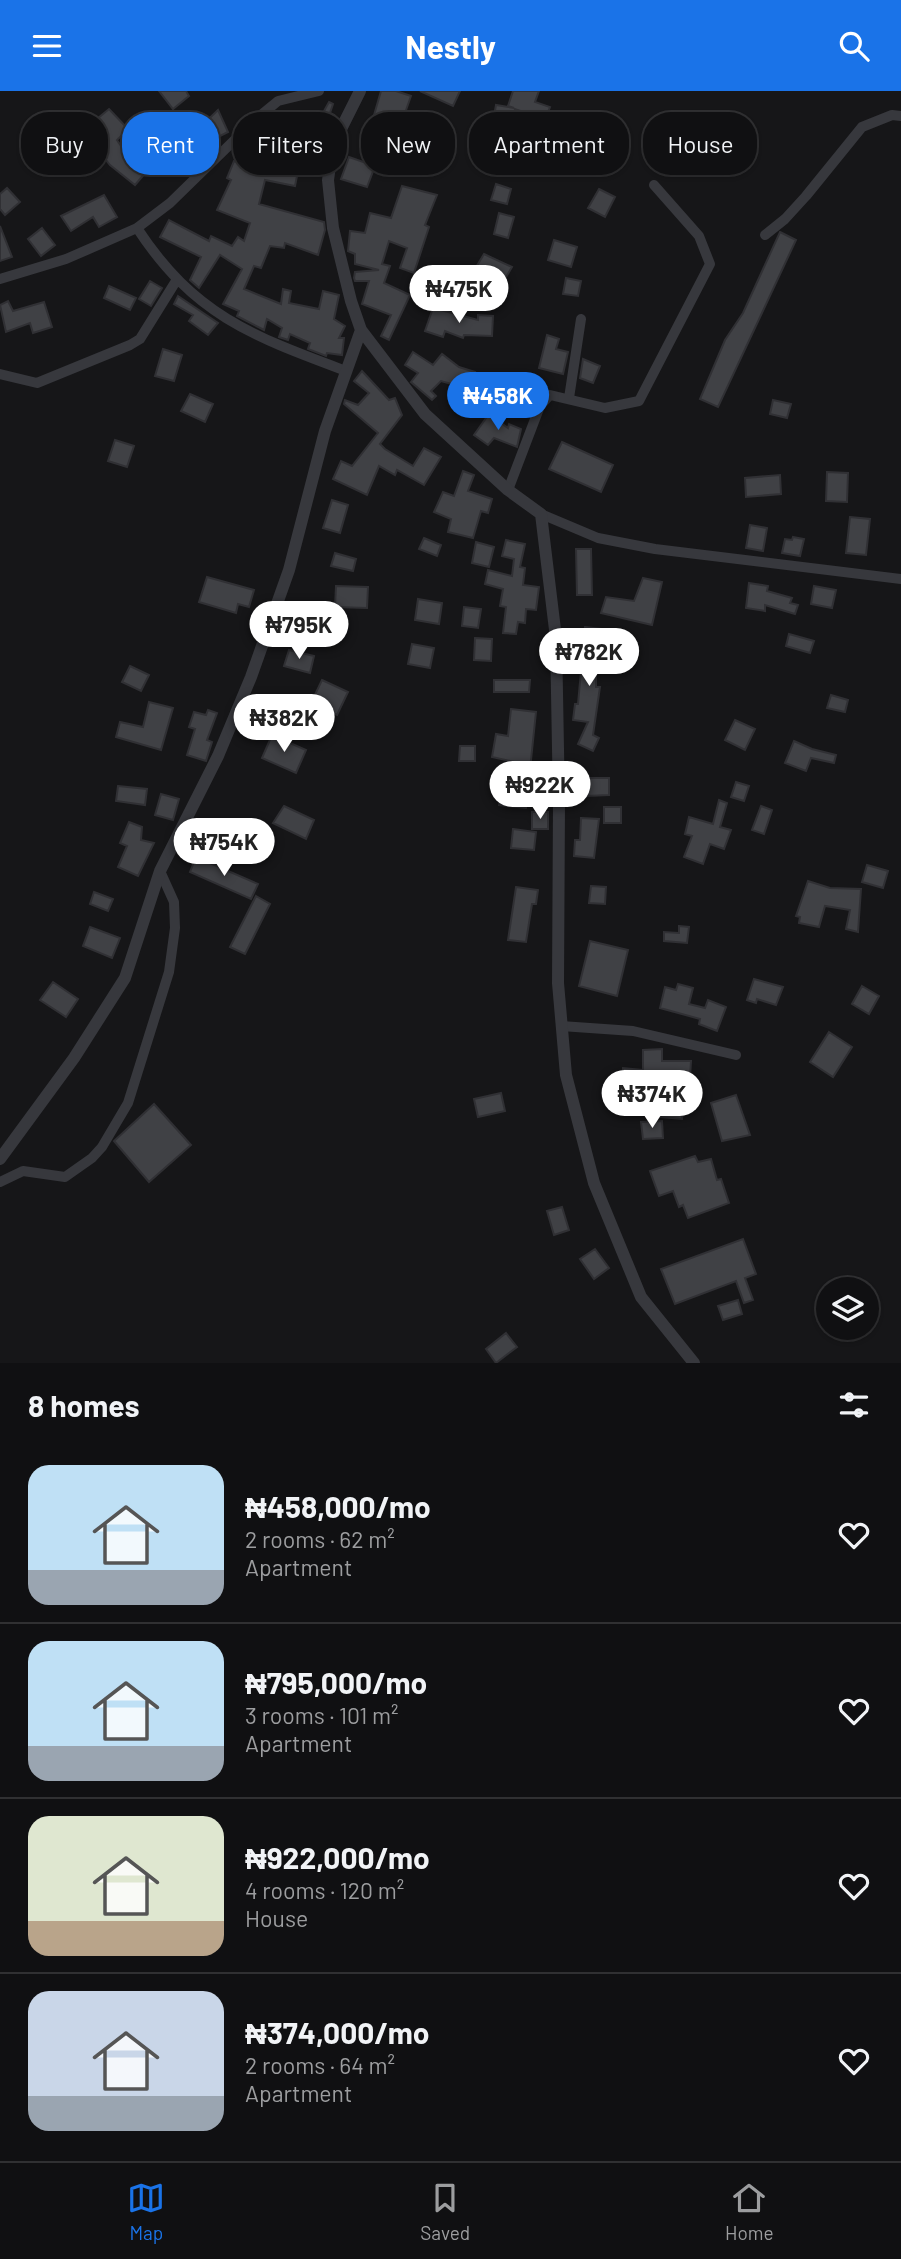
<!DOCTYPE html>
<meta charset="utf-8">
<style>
:root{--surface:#101012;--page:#19191b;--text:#f1f3f6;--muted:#9c9d9f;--line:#303032;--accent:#1a73e8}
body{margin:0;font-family:Barlow,sans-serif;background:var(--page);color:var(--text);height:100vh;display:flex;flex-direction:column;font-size:26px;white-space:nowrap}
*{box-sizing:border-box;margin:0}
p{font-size:23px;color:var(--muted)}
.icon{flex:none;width:38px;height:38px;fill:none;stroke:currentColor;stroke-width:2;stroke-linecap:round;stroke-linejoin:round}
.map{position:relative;height:1272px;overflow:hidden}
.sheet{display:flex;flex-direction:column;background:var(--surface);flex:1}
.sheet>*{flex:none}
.hud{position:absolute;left:21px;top:21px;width:859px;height:63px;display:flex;gap:14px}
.fabs{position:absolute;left:816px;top:1186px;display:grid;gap:14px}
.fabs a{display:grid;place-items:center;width:63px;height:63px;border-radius:50%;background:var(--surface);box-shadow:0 2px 5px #0004,0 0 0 2px var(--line);font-size:35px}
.price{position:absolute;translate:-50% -60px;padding:0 16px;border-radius:24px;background:#fff;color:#222;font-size:23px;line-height:46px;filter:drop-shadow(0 2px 4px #0008)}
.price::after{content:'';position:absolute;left:50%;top:42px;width:21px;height:16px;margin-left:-10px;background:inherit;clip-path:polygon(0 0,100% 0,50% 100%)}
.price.current{background:var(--accent);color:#fff}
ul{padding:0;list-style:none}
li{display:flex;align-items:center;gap:21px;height:175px;padding:0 28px}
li+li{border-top:2px solid var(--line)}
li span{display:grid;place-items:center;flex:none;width:196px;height:140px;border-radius:21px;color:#555}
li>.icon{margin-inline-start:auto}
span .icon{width:84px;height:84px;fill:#fffc;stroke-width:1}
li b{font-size:30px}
h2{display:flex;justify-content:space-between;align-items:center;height:84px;padding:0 28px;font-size:30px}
.pill{padding:0 24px;border-radius:28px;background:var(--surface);box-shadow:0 2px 5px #0004,0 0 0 2px var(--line);font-size:24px;line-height:63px}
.pill.current{background:var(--accent);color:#fff}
header{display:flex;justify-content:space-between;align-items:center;height:91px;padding:0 28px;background:var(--accent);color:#fff;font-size:32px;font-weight:700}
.tabs{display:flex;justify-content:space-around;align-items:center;height:98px;border-top:2px solid var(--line);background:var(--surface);font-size:19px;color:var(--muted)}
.tabs a{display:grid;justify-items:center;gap:4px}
.tabs .current{color:var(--accent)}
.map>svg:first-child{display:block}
.building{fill:#404145;stroke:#303034;stroke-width:2}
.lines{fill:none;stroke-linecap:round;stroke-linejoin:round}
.minor{stroke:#37383d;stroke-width:10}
.tertiary{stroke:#37383d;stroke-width:12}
</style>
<header><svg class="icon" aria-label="menu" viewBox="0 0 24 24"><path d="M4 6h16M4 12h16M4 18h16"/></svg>Nestly<svg class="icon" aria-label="search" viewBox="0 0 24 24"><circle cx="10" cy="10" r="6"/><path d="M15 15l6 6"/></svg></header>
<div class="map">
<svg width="901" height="1272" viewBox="0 0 901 1272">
<rect width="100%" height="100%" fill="#161618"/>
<path class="building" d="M159,0h27l3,5 -16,13z
M381,0h15l15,5 -13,37 51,16 -3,17 -54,-17 -2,4 -21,-10 9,-19 -6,-2z
M420,0h40l-7,15z
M513,0h26l-4,11 15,5 -8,21 34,1 -4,20h-24l-9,23 -20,-8 7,-17 8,3 1,-34 -20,-7 -2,10 -19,-3 2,-11 18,3 -6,-2z
M329,11l4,2 -3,9 4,2 -11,18 -9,-4z
M109,18l19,20 -11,11 13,19 28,-30 -4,-8 13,-5 6,14 -20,8 12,12 -30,35 -25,-20 -23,-29 15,-11 -5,-6z
M218,19l10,22 -18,9 3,4 -16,10 3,4 -13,13 -16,-17z
M277,22l12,11 -9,10 20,7 -8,24 7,1 -4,20 -30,-6 -6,24 65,18 1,8 -7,25 -33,-12 -1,5 -14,-2 -9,22 -7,-2 -10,23 37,15 2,-15 8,2 -2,12 30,6 4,-18 16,4 -5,24 11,7 -6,12h5l-2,17 -15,-2 -1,3 -18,-7 2,-6 -20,-9 -2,6 -9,-3 3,-9 -15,-9 -3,11 -27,-14 2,-5 -16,-7 19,-35 -22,-14 -21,33 -9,-8 11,-23 -41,-20 9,-17 40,21 2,-5 21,10 6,-9 6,4 6,-18 -33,-13 14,-30 -4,-2 7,-17 35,11 9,-29 -15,-15z
M349,66l26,9 -8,21 -26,-8z
M496,93l15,5 -4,15 -16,-4z
M402,95l35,9 -12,30 4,2 -15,46 -14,-5 7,-20 -18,-7 -7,23 8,2 -6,17 26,12 -21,45 -8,-4 10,-21 -29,-11 7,-23h-14l-1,-3 1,-6 24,-2 -24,-6v-10l-7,-3 2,-20 15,2 5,-20 21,5z
M7,97l13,14 -15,13 -5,-6v-15z
M599,98l16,8 -10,20 -17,-9z
M104,104l13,22 -18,10 -6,-10 -22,14 -10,-15z
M499,122l15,4 -6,21 -14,-4z
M0,135l12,31 -12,4z
M42,137l13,17 -14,11 -13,-17z
M780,141l16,8 -78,167 -18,-8 25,-59 18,-27z
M554,149l23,7 -6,20 -23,-7z
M484,163l28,13 -10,17 -15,-8 -3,5 -12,-7z
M566,187l15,3 -3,15 -15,-2z
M150,190l12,7 -11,18 -12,-7z
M109,195l27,12 -6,12 -26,-12z
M178,205l40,27 -10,12 -19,-14 4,-6 -19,-11z
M8,210l5,10 31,-9 8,25 -19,6 -3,-10 -24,9 -6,-27z
M433,217l45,12v-5l15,1 -1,20 -28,-1 -1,3 -18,-7 -2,6 -18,-6z
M547,244l12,4 -3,10 12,3 -5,22 -24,-6z
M163,258l19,6 -8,26 -19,-5z
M413,261l20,13 9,-11 17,13 16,5 -5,17 -29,-8 -10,10 5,5 -4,4 -21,-18 7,-9 -13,-8z
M583,268l17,7 -7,17 -13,-5z
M362,280l27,29 6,-2 7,17 -22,29 5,5 28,17 11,-18 17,9 -17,28 -27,-15 -2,5 -16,-9 -12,29 -34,-16 8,-18 11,5 26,-33 -34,-29 1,-4 13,5 11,-12 -15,-12z
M190,303l23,10 -8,18 -24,-11z
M773,309l18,4 -4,14 -17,-4z
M489,323l19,14 1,-4 12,5 -4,18 -23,-9 -6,7 -14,-10z
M115,349l19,6 -7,21 -19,-6z
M562,351l51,23 -12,27 -52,-23z
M463,380l11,4 -6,16 24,8 -4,14 -7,-2 -8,27 -25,-6 3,-13 -17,-7 9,-20 11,4z
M827,381l21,1 -1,29 -21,-1z
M780,384l1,19 -35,3 -1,-19z
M332,409l16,5 -8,28 -17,-5z
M850,426l20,2 -4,36 -20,-2z
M750,434l17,3 -4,23 -17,-3z
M793,446l11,2 -4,17 -18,-3 3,-14 7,1z
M424,447l17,7 -4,11 -18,-7z
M506,449l19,4 -5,23 5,1 -2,17 16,2 -3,23 -10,-1 -1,14 -7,-1 -2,12 -13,-1 3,-26 -6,-1 3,-17 -18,-5 3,-14 24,6 2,-17 -12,-3z
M476,451l18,5 -5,20 -17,-4z
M576,458h15l1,46h-15z
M335,462l21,6 -3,12 -22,-5z
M207,486l47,13 -5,17 -11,-3 -2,9 -37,-11z
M643,487l19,4 -10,43 -51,-12 5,-16 28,4z
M749,492l19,3 -1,5 25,7 -2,5 8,2 -3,9 -30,-9v6l-19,-3z
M336,495l32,1 -1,21 -32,-1z
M814,495l22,4 -4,18 -21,-4z
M418,508l24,4 -3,21 -24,-4z
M464,516l17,2 -3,19 -16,-2z
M309,523l31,6 -4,19 -30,-6z
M585,536l18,2 -3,16 -4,-1v43h4l-7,48 6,3 -6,13 -15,-7 10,-22 -15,-2 2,-16h3z
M789,543l25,7 -4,12 -24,-7z
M475,547l17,1 -1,22 -17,-1z
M412,553l22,4 -4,20 -22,-4z
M289,559l25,6 -4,17 -26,-7z
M130,575l19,9 -8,16 -19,-9z
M322,589l26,12 -11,23 -26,-12z
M494,589h36l-1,12h-35z
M831,604l17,5 -3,12 -18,-4z
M149,611l24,6 -12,42 -45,-13 4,-15 23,5z
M511,618l25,3 -10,96 -27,-3 2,-17 11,1 3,-27 -23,-5 4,-23 12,2z
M208,619l9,3 -10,27 5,2 -6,19 -19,-6 8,-26 -6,-2 5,-15 12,3z
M735,629l20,9 -10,21 -20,-10z
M272,644l34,15 -10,23 -34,-15z
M794,650l18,8 24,6 -2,8 -23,-5 -5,13 -21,-8z
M460,655h15v15h-16z
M586,687h23v17l-23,1z
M736,691l13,4 -5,15 -13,-4z
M118,695l29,3 -2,16 -29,-4z
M161,703l18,5 -6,21 -18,-5z
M719,709l8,3 -7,24 11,3 -7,19 -14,-5 -7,20 -19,-7 8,-21 -7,-2 4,-17 24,7z
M284,715l30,14 -8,19 -33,-16z
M761,715l11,4 -8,24 -12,-4z
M604,716h17v16h-17z
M532,721h16v17h-16z
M581,727l18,1 -5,39 -20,-2 1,-16h5z
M129,731l13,5 -1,13 13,3 -16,33 -20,-9 9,-21 -7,-3z
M513,738l23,3 -2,18 -23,-2z
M196,766l62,27 -7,15 -61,-27z
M867,774l21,6 -5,17 -21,-6z
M808,790l22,7 31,1 -3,43 -12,-3 4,-19 -25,-4 -6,21 -20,-4 1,-6 -4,-1z
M591,795l15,1 -1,17 -16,-1z
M516,796l22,3 -2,14h-4l-6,38 -18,-2z
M94,801l19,7 -5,12 -18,-7z
M256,805l14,8 -25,50 -15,-7z
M679,835l10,1 -2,16 -23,-2v-9l15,1z
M90,836l30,11 -8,20 -29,-12z
M590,850l38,9 -11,46 -38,-10z
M754,888l29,8 -7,18 -19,-6 -1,4 -9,-3z
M53,891l25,17 -12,18 -26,-17z
M678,893l15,4 -4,16 16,4 3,-8 18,7 -9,24 -18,-7 1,-5 -40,-11 5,-21 11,3z
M862,895l17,10 -10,18 -17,-10z
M829,941l23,15 -19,30 -23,-15z
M662,958v12h29l-2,33 -4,-1 -3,26 -21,-2 2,-25h-20v-6l-21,-2 1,-16 20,2v-20z
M501,1002l4,18 -27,6 -4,-18z
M736,1004l14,40 -28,6 -11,-38z
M154,1013l37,41 -42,37 -35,-41z
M662,1030l1,17 -20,1 -2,-17z
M695,1065l3,6 13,-3 6,21 4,-1 8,24 -41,15 -5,-13 -4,2 -6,-16 -14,5 -9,-25z
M562,1116l7,23 -15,5 -7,-24z
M743,1148l13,35 -11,4 8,22 -9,3 -8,-22 -61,23 -14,-35z
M595,1158l14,19 -15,11 -14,-20z
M738,1209l4,14 -19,6 -5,-14z
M506,1242l11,14 -21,16 -10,-14z"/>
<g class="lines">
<path class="minor" d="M137,137c57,87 115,108 209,143
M765,144l20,-16 21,-23 56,-69 30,-12 9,1
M0,188l66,-20 71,-31 33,-25 85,-83 23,-19 41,-10
M0,283l37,9 93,-38 10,-6 36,-58
M569,307l12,-79
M508,399l32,-84 10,-11 55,13 34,-7 71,-137 -11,-28 -45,-51
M541,423l57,24 57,11 246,30
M561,935l72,5 103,24
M0,1091l23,-11 42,6 27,-19 10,-11 26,-44 41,-131 6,-44 -1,-26 -14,-31"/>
<path class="tertiary" d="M360,0l-27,54 -5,35 5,48 18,73 10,29 64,84 83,76 33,24 15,124 3,165 -1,180 8,92 28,108 47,114 53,66
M0,1068l74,-101 51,-80 35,-107 58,-115 33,-79 38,-107 36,-139 36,-101"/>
</g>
</svg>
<div class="fabs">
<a><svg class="icon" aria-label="layers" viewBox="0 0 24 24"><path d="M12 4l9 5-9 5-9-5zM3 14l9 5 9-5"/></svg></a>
</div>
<b class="price" style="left:459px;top:234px">₦475K</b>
<b class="price current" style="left:498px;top:341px">₦458K</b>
<b class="price" style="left:299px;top:570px">₦795K</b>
<b class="price" style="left:589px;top:597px">₦782K</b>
<b class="price" style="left:284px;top:663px">₦382K</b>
<b class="price" style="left:540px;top:730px">₦922K</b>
<b class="price" style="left:224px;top:787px">₦754K</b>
<b class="price" style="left:652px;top:1039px">₦374K</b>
<div class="hud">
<a class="pill">Buy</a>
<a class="pill current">Rent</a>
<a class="pill">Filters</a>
<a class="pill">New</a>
<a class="pill">Apartment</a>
<a class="pill">House</a>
</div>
</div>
<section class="sheet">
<h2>8 homes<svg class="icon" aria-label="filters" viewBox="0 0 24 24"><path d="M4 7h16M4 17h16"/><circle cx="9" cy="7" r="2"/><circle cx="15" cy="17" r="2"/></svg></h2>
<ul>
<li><span style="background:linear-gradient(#bfe0f5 75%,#9aa5b1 0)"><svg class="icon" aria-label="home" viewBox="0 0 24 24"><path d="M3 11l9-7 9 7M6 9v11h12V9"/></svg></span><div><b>₦458,000/mo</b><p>2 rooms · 62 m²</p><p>Apartment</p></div><svg class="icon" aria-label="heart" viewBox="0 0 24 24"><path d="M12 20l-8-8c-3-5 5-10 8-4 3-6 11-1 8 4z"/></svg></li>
<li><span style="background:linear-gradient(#bfe0f5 75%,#9aa5b1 0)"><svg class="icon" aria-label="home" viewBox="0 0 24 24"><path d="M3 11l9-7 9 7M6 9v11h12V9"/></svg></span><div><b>₦795,000/mo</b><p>3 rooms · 101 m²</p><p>Apartment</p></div><svg class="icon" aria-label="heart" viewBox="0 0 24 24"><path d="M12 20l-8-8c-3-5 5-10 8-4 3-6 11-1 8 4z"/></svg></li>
<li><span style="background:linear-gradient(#dfe7d0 75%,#b9a48a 0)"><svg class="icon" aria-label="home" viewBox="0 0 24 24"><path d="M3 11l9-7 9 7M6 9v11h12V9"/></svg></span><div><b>₦922,000/mo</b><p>4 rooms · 120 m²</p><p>House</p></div><svg class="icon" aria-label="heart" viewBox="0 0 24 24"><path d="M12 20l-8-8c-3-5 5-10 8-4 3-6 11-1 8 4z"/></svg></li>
<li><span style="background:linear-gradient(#c9d6e8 75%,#9aa5b1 0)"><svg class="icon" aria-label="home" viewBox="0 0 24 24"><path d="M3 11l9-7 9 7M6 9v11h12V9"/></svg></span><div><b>₦374,000/mo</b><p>2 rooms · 64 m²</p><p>Apartment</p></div><svg class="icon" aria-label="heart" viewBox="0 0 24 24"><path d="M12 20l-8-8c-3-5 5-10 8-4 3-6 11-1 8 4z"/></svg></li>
</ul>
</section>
<nav class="tabs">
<a class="current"><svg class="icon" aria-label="map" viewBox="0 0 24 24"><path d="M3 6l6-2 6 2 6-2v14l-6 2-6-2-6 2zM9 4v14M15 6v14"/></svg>Map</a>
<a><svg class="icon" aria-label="saved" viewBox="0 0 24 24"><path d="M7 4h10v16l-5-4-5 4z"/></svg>Saved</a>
<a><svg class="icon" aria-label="home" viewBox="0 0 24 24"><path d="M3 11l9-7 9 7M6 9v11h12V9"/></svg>Home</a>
</nav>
